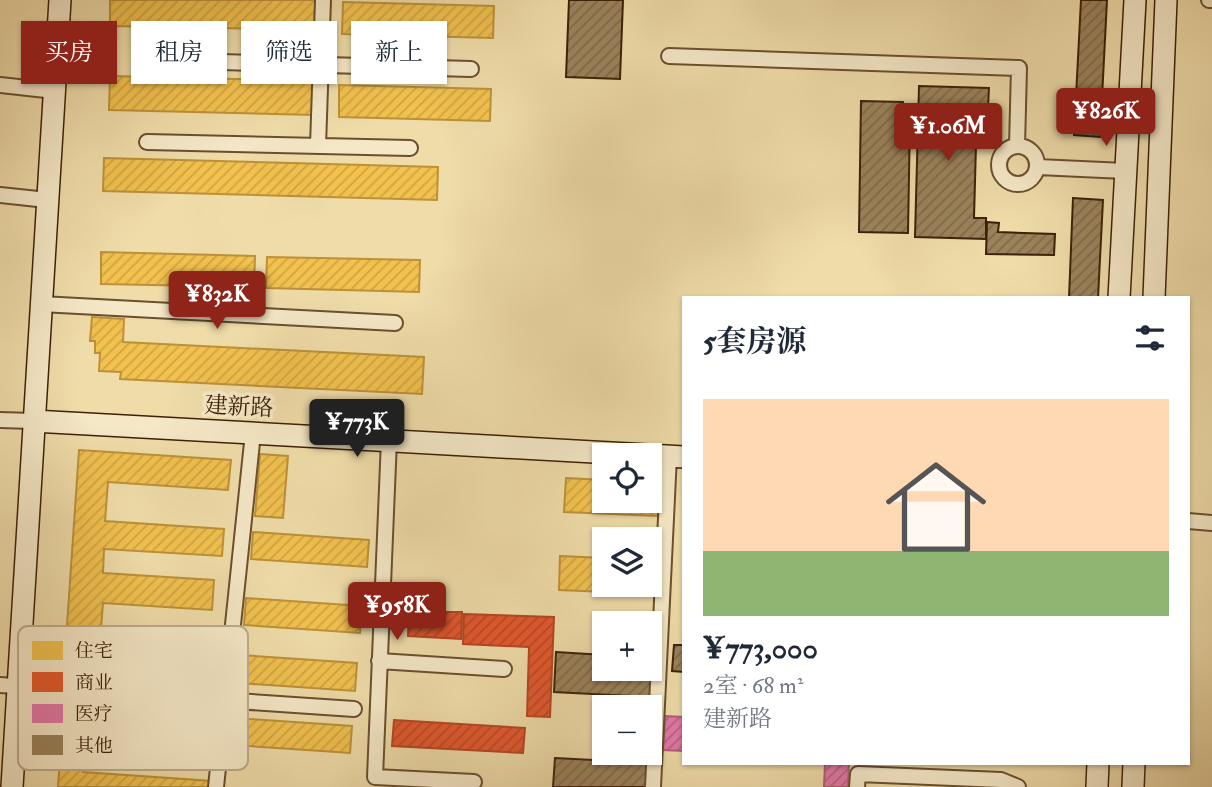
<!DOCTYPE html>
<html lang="zh">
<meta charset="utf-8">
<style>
:root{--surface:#fff;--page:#f2f2f3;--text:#1f2937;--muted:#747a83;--line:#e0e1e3;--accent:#8f2418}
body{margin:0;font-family:"IM FELL Double Pica","Noto Serif SC",serif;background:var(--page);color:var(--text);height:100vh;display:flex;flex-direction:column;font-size:26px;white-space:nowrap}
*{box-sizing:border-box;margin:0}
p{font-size:23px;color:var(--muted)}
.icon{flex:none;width:38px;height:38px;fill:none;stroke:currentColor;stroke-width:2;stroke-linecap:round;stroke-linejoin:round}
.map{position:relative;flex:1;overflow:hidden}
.details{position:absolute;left:682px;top:296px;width:508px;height:469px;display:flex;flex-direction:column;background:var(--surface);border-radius:0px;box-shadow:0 2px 5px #0004}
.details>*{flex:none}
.top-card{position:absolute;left:21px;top:21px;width:556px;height:63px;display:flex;gap:14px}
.fabs{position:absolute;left:592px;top:443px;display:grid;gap:14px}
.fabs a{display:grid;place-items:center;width:70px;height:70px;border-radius:0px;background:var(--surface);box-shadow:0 2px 5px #0004;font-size:35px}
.price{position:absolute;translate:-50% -60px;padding:0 16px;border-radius:7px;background:var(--accent);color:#fff;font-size:23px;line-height:46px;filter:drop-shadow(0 2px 4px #0008)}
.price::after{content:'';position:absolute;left:50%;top:42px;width:21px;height:16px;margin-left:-10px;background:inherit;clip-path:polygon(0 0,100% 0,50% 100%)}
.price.selected{background:#222;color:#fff}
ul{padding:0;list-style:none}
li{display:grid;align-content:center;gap:14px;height:371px;padding:0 21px}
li+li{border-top:2px solid var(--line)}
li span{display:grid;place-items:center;height:217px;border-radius:0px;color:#555}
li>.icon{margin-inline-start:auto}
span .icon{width:126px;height:126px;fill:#fffc;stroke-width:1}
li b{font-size:30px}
h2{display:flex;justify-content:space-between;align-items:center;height:84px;padding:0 21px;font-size:30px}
.pill{padding:0 24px;border-radius:0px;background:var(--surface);box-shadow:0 2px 5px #0004;font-size:24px;line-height:63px}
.pill.selected{background:var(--accent);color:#fff}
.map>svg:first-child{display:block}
.homes{fill:url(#homes-hatch);stroke:#bc9138;stroke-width:2}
.shops{fill:url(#shops-hatch);stroke:#b24622;stroke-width:2}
.health{fill:url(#health-hatch);stroke:#b15d77;stroke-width:2}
.building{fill:url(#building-hatch);stroke:#3d2006;stroke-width:2}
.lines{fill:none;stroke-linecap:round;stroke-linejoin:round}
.street-casing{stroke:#6a4f2f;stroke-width:18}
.secondary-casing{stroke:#3d2006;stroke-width:24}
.street{stroke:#f5e8c7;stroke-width:14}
.secondary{stroke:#f5e8c7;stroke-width:21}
.labels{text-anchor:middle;stroke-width:7;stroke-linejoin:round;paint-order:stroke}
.street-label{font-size:23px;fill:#3d2006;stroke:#f5e8c7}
.key{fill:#f5e8c7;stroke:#beac8d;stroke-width:2}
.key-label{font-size:19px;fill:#3d2006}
</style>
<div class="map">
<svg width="1212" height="787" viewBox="0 0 1212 787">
<defs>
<pattern id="homes-hatch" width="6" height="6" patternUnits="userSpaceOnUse" patternTransform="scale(1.75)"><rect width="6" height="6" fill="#f2c14e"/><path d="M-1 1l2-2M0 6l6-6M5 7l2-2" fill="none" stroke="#d0a643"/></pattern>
<pattern id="shops-hatch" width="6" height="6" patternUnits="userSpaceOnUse" patternTransform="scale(1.75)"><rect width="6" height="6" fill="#e4572e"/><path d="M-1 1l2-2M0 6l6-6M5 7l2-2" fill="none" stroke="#ba4825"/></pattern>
<pattern id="health-hatch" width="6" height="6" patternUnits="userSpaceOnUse" patternTransform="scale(1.75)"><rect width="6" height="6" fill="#e377a8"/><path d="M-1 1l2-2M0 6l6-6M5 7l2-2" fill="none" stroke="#b96187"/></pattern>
<pattern id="building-hatch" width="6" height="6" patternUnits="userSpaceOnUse" patternTransform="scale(1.75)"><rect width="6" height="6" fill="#9a825b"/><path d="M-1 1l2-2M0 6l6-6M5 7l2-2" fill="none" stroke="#7f6a49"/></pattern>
</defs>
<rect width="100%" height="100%" fill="#efdca9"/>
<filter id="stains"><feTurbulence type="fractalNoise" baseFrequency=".00286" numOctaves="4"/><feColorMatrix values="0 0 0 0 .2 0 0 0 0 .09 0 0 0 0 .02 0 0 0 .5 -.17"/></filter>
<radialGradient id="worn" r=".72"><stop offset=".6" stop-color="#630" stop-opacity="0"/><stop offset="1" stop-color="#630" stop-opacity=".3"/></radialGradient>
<path class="homes" d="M110,0h205v30l-205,-4z
M343,2l151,4 -1,32 -151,-4z
M110,76l205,5 -1,34 -205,-5z
M339,85l152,4 -1,32 -151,-4z
M104,158l334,9 -1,33 -334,-9z
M101,252l154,4 -1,31 -153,-3z
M267,257l153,3 -1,32 -153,-4z
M92,317l32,2 -1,23 301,15 -2,37 -302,-15 1,-7 -22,-1 1,-18h-5v-12h-5z
M79,450l152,10 -3,30 -120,-8 -3,39 119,8 -2,27 -118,-7 -1,24 111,7 -2,30 -109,-7 -3,37 120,8 -2,32 -154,-11z
M260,454l28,2 -5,62 -28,-2z
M566,478l38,2v20h45v-18h11l-2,34 -94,-4z
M253,532l116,8 -2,27 -116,-8z
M560,556l44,2v26h45v-24h6l-1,34 -95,-4z
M246,598l116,8 -2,27 -116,-8z
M241,655l116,8 -2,28 -116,-8z
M64,703l147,10 -2,23 -123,-9 -3,45 129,9v6h-154z
M236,718l116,8 -2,27 -116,-8z"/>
<path class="shops" d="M428,605l13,1v6h21l-1,27 -53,-3 1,-24h18z
M464,614l90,3 -4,100 -23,-1 2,-69 -66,-3z
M394,720l131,8 -2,25 -131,-7z"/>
<path class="health" d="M665,716l19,1v34l-21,-1z
M825,763h24l-1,24h-24z"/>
<path class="building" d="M569,0h54l-3,79 -54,-2z
M1081,0h26l-7,137 -26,-2z
M919,86l70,2 -1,20h-11l-3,110h12v21l-71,-2z
M861,101l42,1v16h7l-2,115 -49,-1z
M1073,198l30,2 -5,98h-29z
M987,222l12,1 -1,9 57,2 -1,21 -68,-1z
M674,645h10v27l-12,-1z
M556,652l48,3v13h45v-10h3l-2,39 -96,-5z
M555,758l96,5 -1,24h-97z"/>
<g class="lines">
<g class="street-casing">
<path id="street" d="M1209,0h3
M669,56l350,12 -2,78
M149,60l322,9
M0,85l55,6
M147,142l263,6
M999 165a19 19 0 1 1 38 0a19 19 0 1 1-38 0Z
M318,146l5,-146
M1038,167l87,4
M0,195l47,5
M41,304l354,19
M0,420l33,1
M389,440l-14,337 99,5
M1188,521l24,2
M379,661l125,8
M0,685l354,24
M216,787l37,-354
M653,787l16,-331
M857,787l1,-13 143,6 17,7"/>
</g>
<g class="secondary-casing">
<path id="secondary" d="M1119,298l16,-298
M1154,298l12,-298
M33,421l651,36
M12,787l48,-787
M1097,787l1,-24
M1133,787l1,-24"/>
</g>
<use href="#street" class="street"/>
<use href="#secondary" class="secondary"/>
</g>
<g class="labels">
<g class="street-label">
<text transform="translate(239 406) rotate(3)" y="8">建新路</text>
</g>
</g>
<rect x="18" y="626" width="230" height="144" rx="10" class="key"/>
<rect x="32" y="641" width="31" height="19" fill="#f2c14e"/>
<rect x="32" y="672" width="31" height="20" fill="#e4572e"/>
<rect x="32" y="704" width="31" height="19" fill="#e377a8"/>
<rect x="32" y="735" width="31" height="20" fill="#9a825b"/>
<g class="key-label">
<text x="75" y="657">住宅</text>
<text x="75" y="689">商业</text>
<text x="75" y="720">医疗</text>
<text x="75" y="752">其他</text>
</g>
<rect width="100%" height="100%" filter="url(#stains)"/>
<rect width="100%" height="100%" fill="url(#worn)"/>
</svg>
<div class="fabs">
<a><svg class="icon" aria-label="locate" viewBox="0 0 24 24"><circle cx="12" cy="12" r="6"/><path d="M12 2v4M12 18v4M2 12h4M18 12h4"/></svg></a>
<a><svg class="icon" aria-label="layers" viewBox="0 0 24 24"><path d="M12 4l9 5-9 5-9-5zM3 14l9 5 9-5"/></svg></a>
<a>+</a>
<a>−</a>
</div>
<b class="price" style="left:1106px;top:148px">¥826K</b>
<b class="price" style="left:948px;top:163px">¥1.06M</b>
<b class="price" style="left:217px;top:331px">¥832K</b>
<b class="price selected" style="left:357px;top:459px">¥773K</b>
<b class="price" style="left:397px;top:642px">¥958K</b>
<div class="top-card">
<a class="pill selected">买房</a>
<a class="pill">租房</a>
<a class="pill">筛选</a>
<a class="pill">新上</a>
</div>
<section class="details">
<h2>5套房源<svg class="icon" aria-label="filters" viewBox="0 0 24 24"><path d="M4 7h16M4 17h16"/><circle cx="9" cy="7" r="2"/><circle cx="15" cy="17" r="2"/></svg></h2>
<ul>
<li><span style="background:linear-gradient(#ffd9b3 70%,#8fb573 0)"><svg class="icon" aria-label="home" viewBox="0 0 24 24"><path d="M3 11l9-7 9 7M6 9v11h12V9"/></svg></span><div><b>¥773,000</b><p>2室 · 68 m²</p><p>建新路</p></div></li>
</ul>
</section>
</div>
